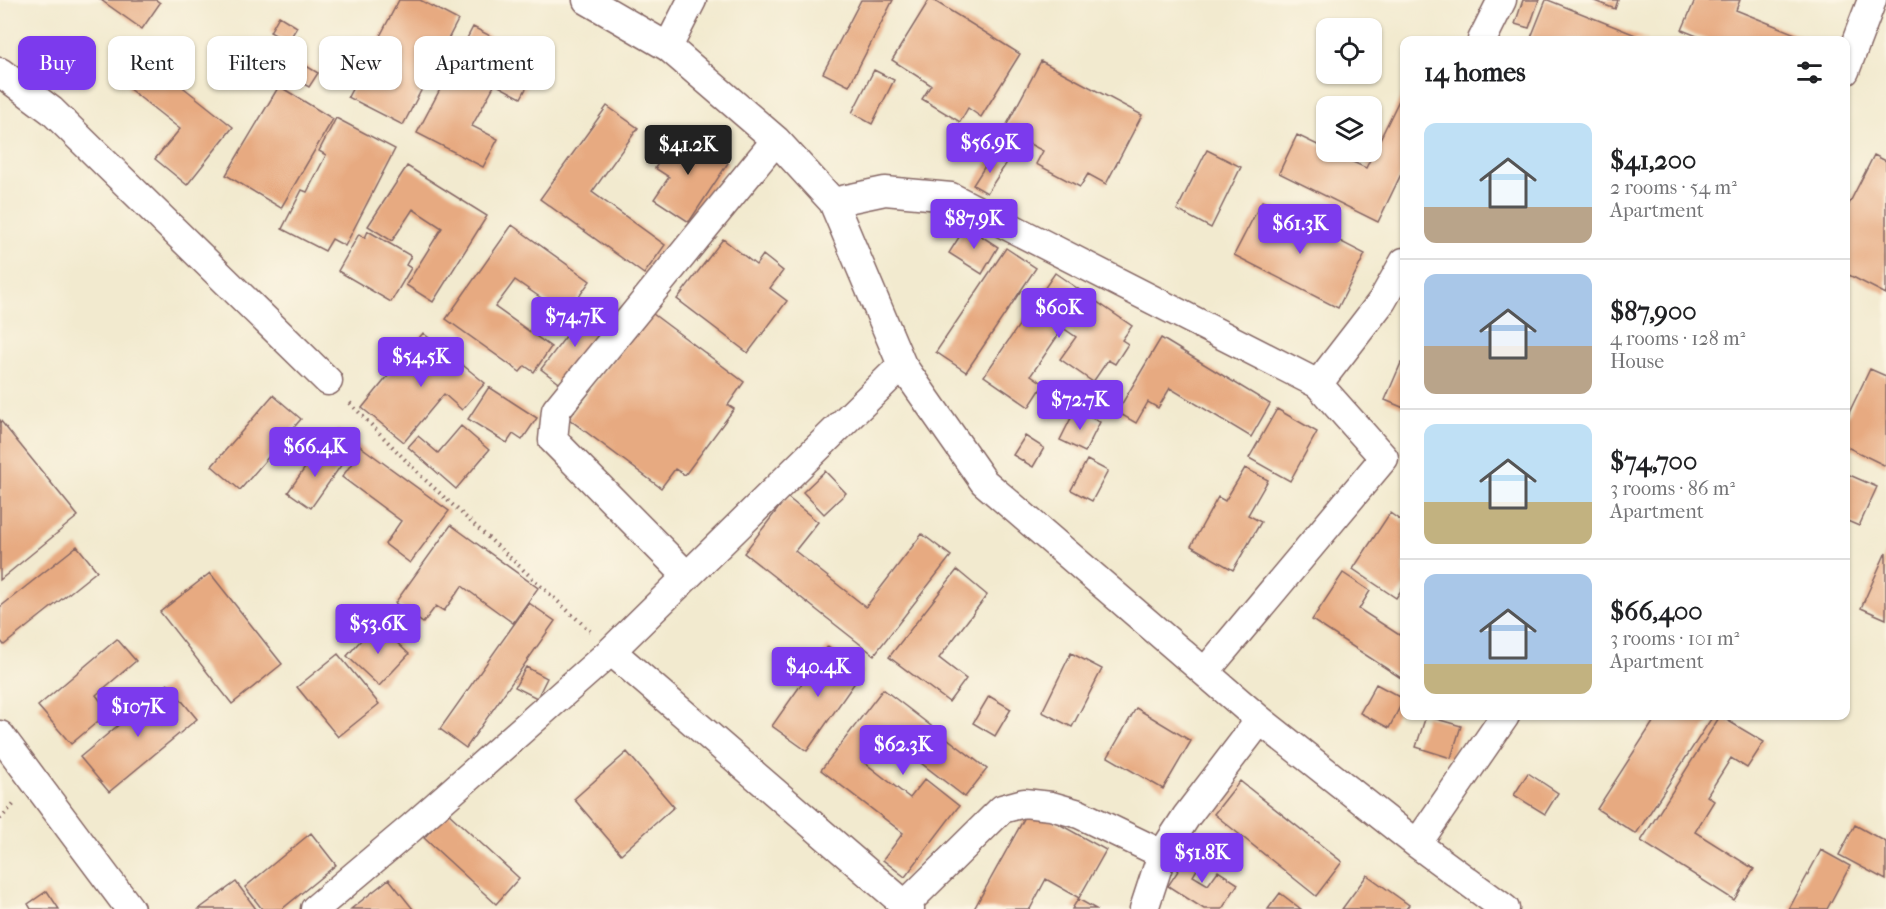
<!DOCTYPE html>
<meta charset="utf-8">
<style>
:root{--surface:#fff;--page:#f2f2f2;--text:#202124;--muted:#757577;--line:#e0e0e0;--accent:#7c3aed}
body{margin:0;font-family:"IM FELL French Canon",serif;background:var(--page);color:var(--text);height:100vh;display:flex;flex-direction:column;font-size:22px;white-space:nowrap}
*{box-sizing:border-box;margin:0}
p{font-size:20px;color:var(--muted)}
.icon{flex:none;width:33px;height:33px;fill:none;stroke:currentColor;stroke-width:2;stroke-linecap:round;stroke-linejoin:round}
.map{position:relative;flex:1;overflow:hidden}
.panel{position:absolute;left:1400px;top:36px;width:450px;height:684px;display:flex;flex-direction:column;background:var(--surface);border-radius:12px;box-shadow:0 2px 4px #0004}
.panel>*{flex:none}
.top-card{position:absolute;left:18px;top:36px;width:570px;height:54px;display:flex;gap:12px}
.fabs{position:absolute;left:1316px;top:18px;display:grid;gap:12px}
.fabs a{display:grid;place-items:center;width:66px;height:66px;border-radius:12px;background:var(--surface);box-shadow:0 2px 4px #0004;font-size:30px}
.price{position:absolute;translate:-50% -51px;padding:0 14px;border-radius:6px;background:var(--accent);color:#fff;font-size:20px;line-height:39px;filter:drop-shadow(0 2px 3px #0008)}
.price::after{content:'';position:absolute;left:50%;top:36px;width:18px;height:14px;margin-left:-9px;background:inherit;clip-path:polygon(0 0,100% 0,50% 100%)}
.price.current{background:#222;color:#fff}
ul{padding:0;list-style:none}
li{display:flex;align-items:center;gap:18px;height:150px;padding:0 24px}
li+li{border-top:2px solid var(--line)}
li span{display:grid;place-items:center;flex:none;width:168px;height:120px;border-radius:12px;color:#555}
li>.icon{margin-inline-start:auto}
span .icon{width:72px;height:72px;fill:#fffc;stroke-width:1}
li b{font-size:26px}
h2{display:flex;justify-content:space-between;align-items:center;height:72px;padding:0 24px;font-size:26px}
.chip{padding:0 21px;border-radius:12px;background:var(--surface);box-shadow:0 2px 4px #0004;font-size:21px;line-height:54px}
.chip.current{background:var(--accent);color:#fff}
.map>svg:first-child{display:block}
.building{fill:#e7aa81}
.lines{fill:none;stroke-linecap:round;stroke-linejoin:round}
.street-casing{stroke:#856664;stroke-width:31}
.path{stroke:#856664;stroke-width:4;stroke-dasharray:1.5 4.5;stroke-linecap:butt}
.street{stroke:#fff;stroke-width:28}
</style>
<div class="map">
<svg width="1886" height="909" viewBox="0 0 1886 909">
<rect width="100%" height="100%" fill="#fcf5e5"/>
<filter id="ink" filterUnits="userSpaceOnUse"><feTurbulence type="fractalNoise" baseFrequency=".0167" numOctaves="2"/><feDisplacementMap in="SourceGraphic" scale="12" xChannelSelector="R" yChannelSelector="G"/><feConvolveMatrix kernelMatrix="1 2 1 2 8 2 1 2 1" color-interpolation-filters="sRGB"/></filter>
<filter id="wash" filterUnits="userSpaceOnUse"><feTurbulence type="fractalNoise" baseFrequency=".008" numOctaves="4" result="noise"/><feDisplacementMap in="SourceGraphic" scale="24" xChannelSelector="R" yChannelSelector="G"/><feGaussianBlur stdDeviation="1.35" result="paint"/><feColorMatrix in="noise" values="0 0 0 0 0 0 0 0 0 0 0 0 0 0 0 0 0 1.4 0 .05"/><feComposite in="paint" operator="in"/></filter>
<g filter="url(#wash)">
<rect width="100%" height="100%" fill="#f2eacf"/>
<g id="blocks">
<path class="building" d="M101,0h55l4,3 -18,26z
M399,0h21l38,20 -55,105 -55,-28z
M861,0h32l-44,86 -26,-13z
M929,0h4l87,54 -39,63 -13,-9 -8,14 -38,-23 9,-14 -39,-25z
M1523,0h16l-10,28 -14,-4z
M1546,0h2l100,40h-118z
M1592,0h26l-3,9z
M1695,0h45l-4,10 74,30h-103l-25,-10z
M279,16l18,11 -9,15 -18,-10z
M473,27l67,35 -19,36 -26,-14 -23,42 26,13 -15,28 -66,-34z
M283,52l35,21 -9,14 -35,-20z
M150,61l83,66 -46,58 -32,-26 25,-30 -52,-41z
M1041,61l101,54 -36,69 -18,-10 -8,13 -44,-23 7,-13 -39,-21z
M874,70l20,10 -22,44 -20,-11z
M279,86l54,33 -52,89 -55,-33z
M1404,90v78l-26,54 -99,-49 18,-38 29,14v3h5l35,16z
M607,106l31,22 -46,64 73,53 -21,29 -104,-75z
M336,118l59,31 -50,97 -13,-7 -7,12 -43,-22 20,-39 5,2 19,-37 -7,-4z
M680,131l48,32 -39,59 -35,-23 15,-22 -14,-9z
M1207,150l34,17 -30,61 -34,-18z
M992,155l14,9 -19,29 -14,-8z
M1874,155l12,6v133l-41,-21v-61z
M407,166l80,50 -54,86 -27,-17 36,-57 -29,-19 -21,32 -24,-15z
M1262,201l103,53 -27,54 -104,-53z
M512,225l78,56 -24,34 -51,-35 -20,27 56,40 -17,25 -9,-6 -5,6 -74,-53z
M966,226l32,21 -16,27 -33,-21z
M368,231l43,25 -5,9 5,3 -20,34 -53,-31 21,-37 6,4z
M723,239l33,26 7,-10 20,16 -13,17 17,13 -39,52 -71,-54z
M1006,248l30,20 -70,104 -30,-20z
M1055,273l77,53 -10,14 6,4 -13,20 -7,-4 -15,22 -33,-23 16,-22 -13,-9 -32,47 13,9 -15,23 -45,-31z
M586,310l22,17 -45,59 -22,-17z
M649,311l95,71 -16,23 6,4 -49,66 -10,-6 -14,19 -92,-69z
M423,333l62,50 -23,27 -18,-16 -40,48 -42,-34z
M1161,338l109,66 -19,33 -81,-49 -12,20 -10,-6 -12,21 -19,-11z
M1401,363l3,1v44l-19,-8z
M1870,369l16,7v90l-41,-20v-25z
M489,387l48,31 -15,22 -9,-6 -6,9 -39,-24z
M273,395l28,24 -61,71 -28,-24z
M1277,409l40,23 -27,49 -41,-23z
M1075,410l25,12 -15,30 -25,-12z
M0,420l78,96 -78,64z
M461,426l28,24 -33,39 -48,-42 10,-11 20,17z
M338,430l111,81 -39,52 -25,-19 16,-23 -59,-44 13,-18 -25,-18z
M1025,436l19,12 -11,19 -20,-12z
M319,448l23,16 -31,44 -23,-16z
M1087,460l21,11 -16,30 -21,-11z
M1245,468l23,12 -20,35 13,7 -28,48 -42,-24 27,-49 7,4z
M825,471l21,22 -22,21 -21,-22z
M1845,473l32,14 -18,39 -14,-6z
M787,497l31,25 -23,29 71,56 56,-73 29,22 -77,99 -130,-102z
M1390,513l14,10v63l-8,12 -43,-29z
M451,525l87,63 -25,35 -51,-37 -18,25 -8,-5 -13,17 -28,-20z
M77,546l20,25 -93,74 -4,-5v-33z
M1886,552v67l-25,-11z
M957,570l30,25 -48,63 27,21 -17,23 -60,-45z
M210,573l72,91 -50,40 -72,-92z
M1343,573l27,18 -11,18 45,29v42l-92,-60z
M529,603l26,18 -89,127 -26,-19z
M376,623l33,31 -30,32 -32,-30z
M117,639l19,22 -40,34 13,17 -38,32 -33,-38z
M828,646l35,25 -56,80 -35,-25z
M1071,653l31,16 -30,58 -30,-15z
M338,654l41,50 -41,33 -41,-50z
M526,667l21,11 -10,20 -22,-11z
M168,684l29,35 -88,73 -29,-35z
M1376,684l28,15 -15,29 -29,-15z
M883,689l104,80 -22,28 -79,-61 -21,27 45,35 15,-19 34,27 -54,71 -22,-17 20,-27 -82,-63z
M989,696l22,13 -16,27 -22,-13z
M1136,708l55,33 -28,48 -55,-32z
M1426,716l35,10 -10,32 -35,-11z
M1657,716h56l-77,118 -39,-25z
M1720,716l44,26 -17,26 -16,-10 -24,38 7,5 -19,31 59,37 -20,31 -93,-59z
M627,752l47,55 -53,47 -47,-55z
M1528,773l30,20 -13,21 -31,-19z
M1240,781l102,81 -26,34 -102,-82z
M1030,808l76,42 -27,48 -33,-19 -16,30h-56z
M447,812l72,66 -23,26 -72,-66z
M1855,825l31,17v38l-47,-25z
M311,833l25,32 -54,44h-20l-17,-22z
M1195,845l12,8 -14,23 15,9 10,-14 20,13 -16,25h-18l-36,-23z
M1821,850l29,16 -23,43h-38z
M1367,875l42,30 -3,4h-64z
M389,879l24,30h-62z
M236,882l20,27h-57z
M47,891l12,18h-28l-3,-5z
M1280,893l21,16h-33z
M1078,899l18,10h-24z"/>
</g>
</g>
<g filter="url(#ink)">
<use href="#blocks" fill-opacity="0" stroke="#856664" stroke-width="1.5"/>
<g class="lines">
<g class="street-casing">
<path id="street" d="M587,0l81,47 108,93 57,62 69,163 82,117 276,238 157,124 88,65
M1482,40l20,-40
M668,47l24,-47
M1845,71l27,-71
M0,72l52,39 276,270
M833,202l52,-11 66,6 367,187 66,74 -179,214
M1318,384l64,-83 22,-39
M687,576l-134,-136 3,-30 220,-270
M611,651l299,258
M0,735l130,174
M1417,844l88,-128
M906,904l96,-95 22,-6 27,3 28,8 83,40 24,-37 74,-97
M315,909l96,-81 200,-177 291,-286
M1144,909l18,-55"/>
</g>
<path class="path" d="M350,403l71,73 169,155
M0,819l14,-15"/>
<use href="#street" class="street"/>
</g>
</g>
</svg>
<div class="fabs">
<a><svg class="icon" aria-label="locate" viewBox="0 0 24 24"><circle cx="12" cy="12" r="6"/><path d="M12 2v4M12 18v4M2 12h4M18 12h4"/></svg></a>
<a><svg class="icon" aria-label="layers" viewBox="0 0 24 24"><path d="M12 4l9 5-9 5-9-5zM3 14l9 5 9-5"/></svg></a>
</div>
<b class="price" style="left:990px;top:174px">$56.9K</b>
<b class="price current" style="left:688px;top:176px">$41.2K</b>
<b class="price" style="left:974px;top:250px">$87.9K</b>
<b class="price" style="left:1300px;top:255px">$61.3K</b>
<b class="price" style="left:1059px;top:339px">$60K</b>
<b class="price" style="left:575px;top:348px">$74.7K</b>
<b class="price" style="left:421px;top:388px">$54.5K</b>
<b class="price" style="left:1080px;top:431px">$72.7K</b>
<b class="price" style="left:315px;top:478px">$66.4K</b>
<b class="price" style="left:378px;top:655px">$53.6K</b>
<b class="price" style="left:818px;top:698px">$40.4K</b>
<b class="price" style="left:138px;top:738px">$107K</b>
<b class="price" style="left:903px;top:776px">$62.3K</b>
<b class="price" style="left:1202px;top:884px">$51.8K</b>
<div class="top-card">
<a class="chip current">Buy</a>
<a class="chip">Rent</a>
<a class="chip">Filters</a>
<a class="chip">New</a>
<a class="chip">Apartment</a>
</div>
<section class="panel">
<h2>14 homes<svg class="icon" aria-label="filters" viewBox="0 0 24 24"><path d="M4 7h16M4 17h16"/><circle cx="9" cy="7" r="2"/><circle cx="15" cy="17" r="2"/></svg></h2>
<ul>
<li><span style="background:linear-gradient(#bfe0f5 70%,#b9a48a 0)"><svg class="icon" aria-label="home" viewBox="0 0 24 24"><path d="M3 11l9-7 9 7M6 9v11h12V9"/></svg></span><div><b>$41,200</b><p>2 rooms · 54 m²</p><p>Apartment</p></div></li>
<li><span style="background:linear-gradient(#a9c7e8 60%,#b9a48a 0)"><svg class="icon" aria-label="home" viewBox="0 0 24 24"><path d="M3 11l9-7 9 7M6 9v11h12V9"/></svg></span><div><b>$87,900</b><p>4 rooms · 128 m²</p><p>House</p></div></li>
<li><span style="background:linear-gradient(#bfe0f5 65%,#c2b280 0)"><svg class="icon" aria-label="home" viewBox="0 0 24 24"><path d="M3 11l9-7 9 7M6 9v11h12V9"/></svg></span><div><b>$74,700</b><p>3 rooms · 86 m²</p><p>Apartment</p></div></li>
<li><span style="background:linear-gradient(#a9c7e8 75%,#c2b280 0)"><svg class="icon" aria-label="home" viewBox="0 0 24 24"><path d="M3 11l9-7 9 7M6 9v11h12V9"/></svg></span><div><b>$66,400</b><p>3 rooms · 101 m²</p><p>Apartment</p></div></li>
</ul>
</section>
</div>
